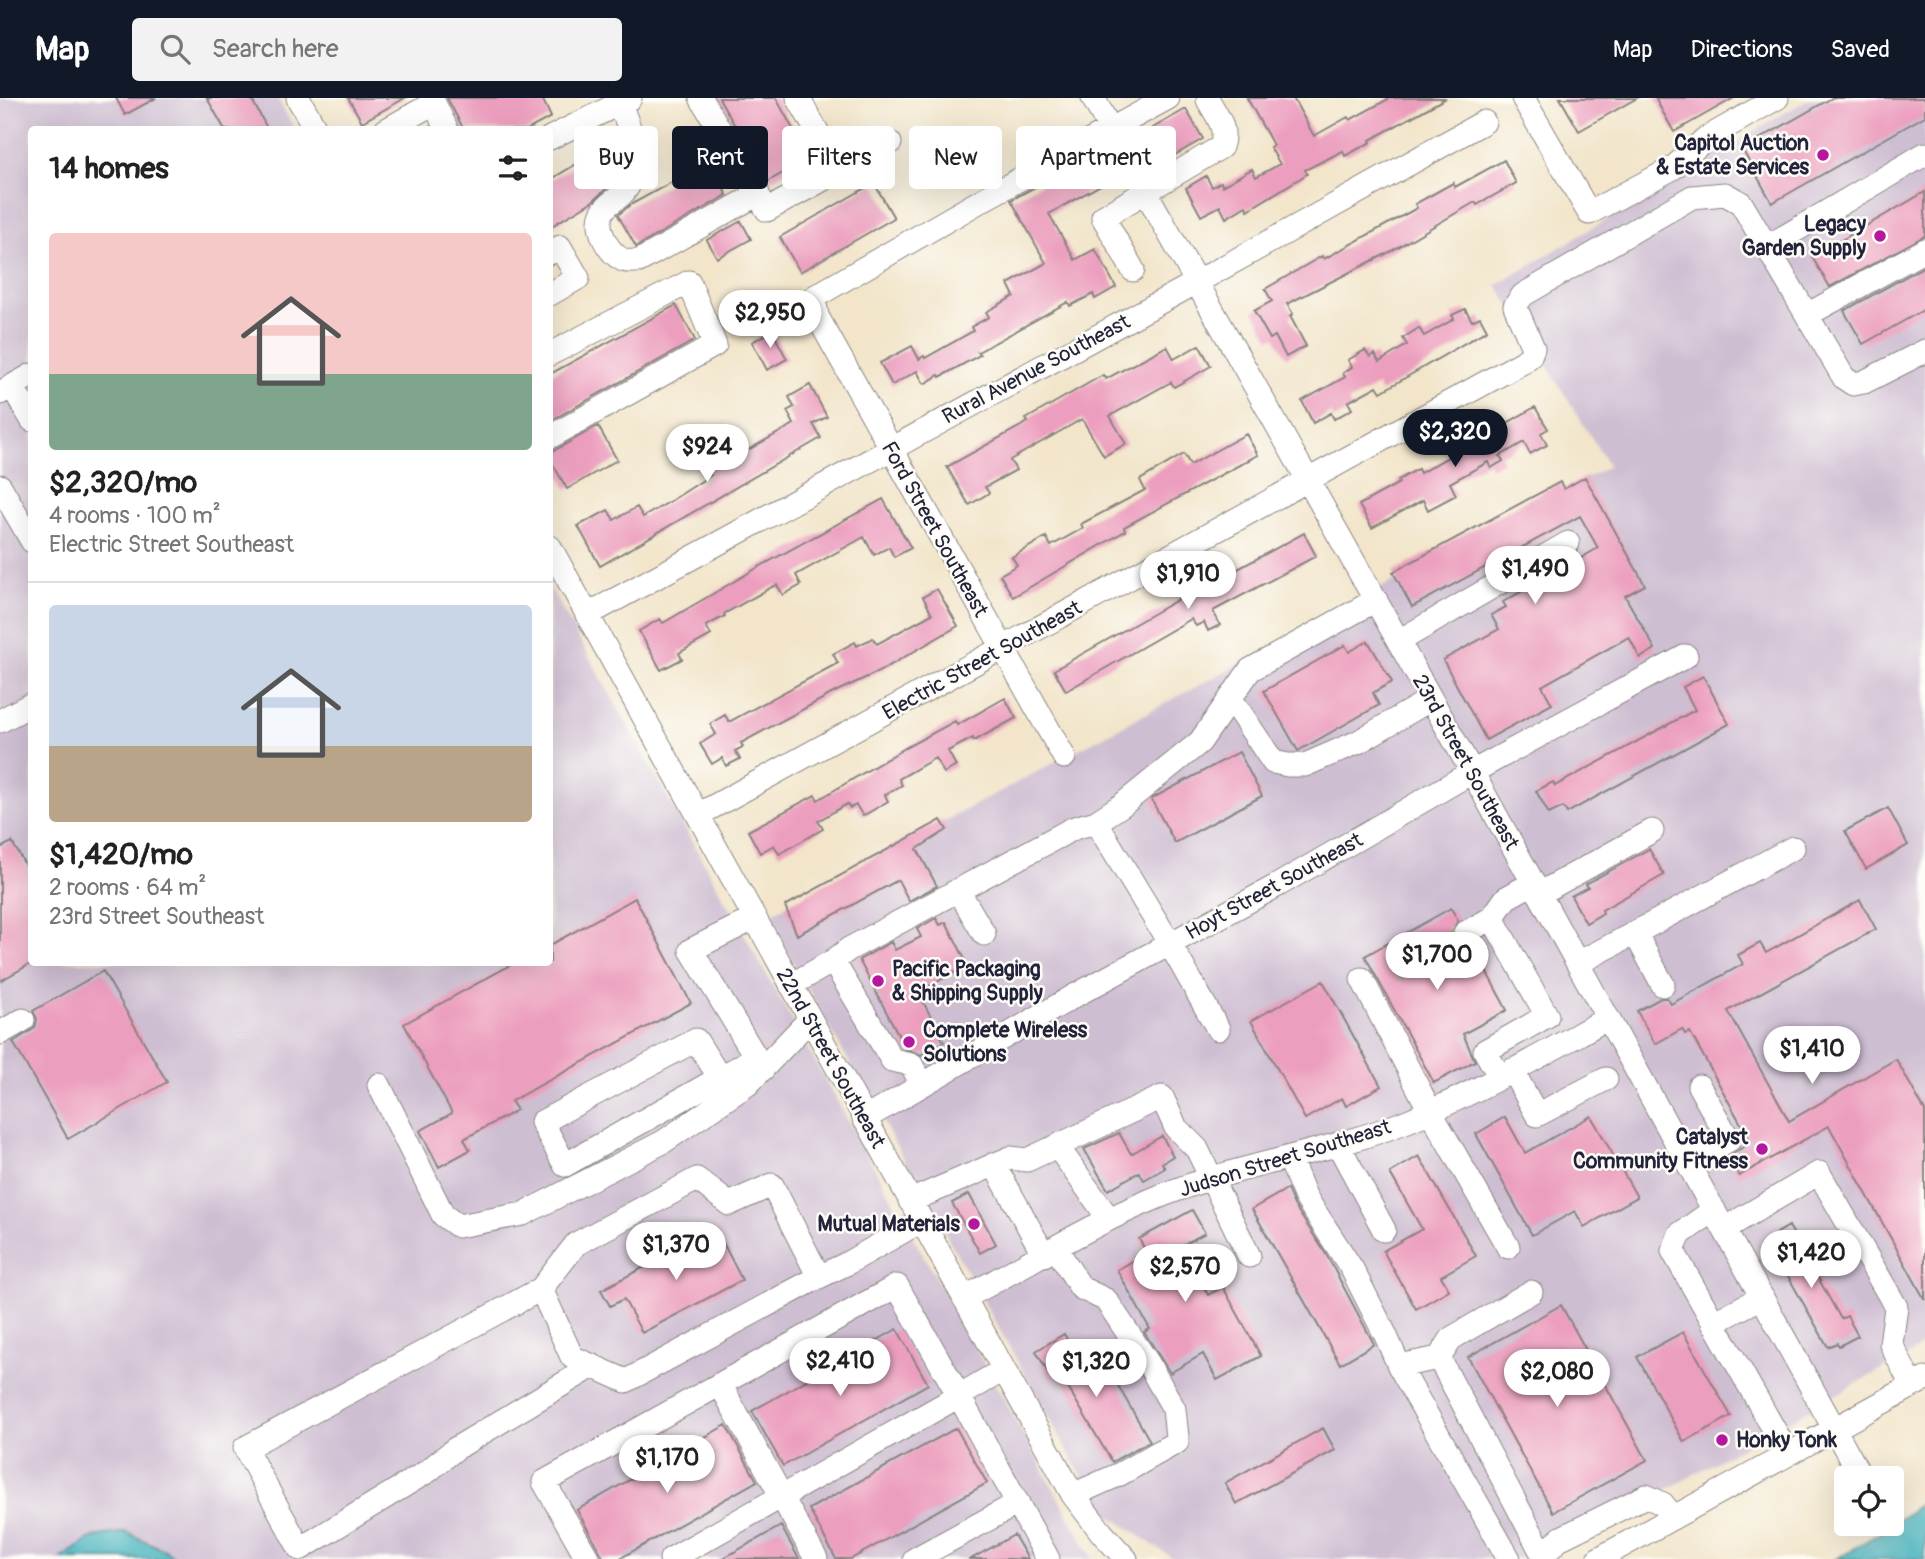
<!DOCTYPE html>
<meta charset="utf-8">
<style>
:root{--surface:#fff;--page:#f2f2f2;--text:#222;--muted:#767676;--line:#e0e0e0;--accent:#111827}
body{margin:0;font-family:Pangolin,sans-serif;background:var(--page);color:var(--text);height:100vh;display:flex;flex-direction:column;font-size:26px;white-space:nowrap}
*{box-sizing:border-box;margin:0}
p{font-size:23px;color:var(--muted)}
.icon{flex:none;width:38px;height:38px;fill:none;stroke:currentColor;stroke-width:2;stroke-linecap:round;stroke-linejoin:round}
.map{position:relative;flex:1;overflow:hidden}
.drawer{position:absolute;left:28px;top:28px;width:525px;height:840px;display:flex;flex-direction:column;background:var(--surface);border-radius:7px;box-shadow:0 7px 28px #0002}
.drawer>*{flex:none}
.banner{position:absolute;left:574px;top:28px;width:665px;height:63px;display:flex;gap:14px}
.buttons{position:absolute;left:1834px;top:1368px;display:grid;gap:14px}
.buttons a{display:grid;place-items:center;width:70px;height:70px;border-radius:7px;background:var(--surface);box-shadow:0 7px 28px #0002;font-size:35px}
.price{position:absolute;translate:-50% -60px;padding:0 16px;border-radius:24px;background:#fff;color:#222;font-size:23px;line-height:46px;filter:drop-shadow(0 2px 4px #0008)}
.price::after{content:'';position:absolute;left:50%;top:42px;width:21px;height:16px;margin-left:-10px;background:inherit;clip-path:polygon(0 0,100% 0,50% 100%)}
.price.selected{background:var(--accent);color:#fff}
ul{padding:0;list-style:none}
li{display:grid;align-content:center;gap:14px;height:371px;padding:0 21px}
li+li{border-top:2px solid var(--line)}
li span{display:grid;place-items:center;height:217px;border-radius:7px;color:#555}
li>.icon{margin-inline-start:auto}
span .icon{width:126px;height:126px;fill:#fffc;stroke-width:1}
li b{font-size:30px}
h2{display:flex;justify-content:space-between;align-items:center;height:84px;padding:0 21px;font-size:30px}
.pill{padding:0 24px;border-radius:7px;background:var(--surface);box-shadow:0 7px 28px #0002;font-size:24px;line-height:63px}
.pill.selected{background:var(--accent);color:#fff}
header{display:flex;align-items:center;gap:42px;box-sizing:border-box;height:98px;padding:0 35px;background:var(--accent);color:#fff}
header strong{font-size:33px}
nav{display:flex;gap:38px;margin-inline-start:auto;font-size:24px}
.search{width:490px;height:63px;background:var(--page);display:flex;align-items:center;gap:18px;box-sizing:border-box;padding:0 24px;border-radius:7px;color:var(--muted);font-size:26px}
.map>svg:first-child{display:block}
.industrial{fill:#cebed2}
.water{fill:#44b3bd;stroke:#336a7c;stroke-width:2}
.building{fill:#ec9ebe}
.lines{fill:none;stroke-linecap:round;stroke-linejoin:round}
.minor-tunnel{stroke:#c8bead;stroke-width:23;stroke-dasharray:23 11;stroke-linecap:butt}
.minor-casing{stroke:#8a8482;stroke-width:25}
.minor{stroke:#fff;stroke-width:23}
.poi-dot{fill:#b5179e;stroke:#fdfcf7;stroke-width:2.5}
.labels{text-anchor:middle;stroke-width:5;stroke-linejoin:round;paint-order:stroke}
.poi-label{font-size:21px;font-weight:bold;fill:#22223b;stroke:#fdfcf7;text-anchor:end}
.street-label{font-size:21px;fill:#22223b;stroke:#fdfcf7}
</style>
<header>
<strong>Map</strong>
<div class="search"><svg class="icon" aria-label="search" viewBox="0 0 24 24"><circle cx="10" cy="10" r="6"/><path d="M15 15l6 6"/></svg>Search here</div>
<nav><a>Map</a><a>Directions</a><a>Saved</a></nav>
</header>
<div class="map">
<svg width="1925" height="1461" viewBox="0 0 1925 1461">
<rect width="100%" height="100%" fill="#fdfcf7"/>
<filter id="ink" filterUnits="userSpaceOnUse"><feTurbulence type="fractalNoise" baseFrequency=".0143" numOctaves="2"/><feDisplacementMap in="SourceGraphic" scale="14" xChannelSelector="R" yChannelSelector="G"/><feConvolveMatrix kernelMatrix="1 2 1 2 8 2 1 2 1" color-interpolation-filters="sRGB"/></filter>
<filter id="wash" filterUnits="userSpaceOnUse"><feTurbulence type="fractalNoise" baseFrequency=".00686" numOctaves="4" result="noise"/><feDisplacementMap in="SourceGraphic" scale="28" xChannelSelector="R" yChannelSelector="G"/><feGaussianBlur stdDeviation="1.57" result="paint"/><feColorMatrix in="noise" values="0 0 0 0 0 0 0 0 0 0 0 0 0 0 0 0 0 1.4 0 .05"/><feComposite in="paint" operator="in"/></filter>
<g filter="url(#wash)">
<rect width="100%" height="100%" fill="#f2e5ca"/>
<path class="industrial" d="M0,0h277l18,31 -263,1v832h518v-375l543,972h-1093z
M1810,0h115v1247l-382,214h-369l-73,-49 -334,-594 842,-450 -112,-181z"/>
<path class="water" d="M1925,1403v58h-89l44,-26z
M125,1434l40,18 10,9h-115l33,-22z"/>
<g id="blocks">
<path class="building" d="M116,0h40l-31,17z
M207,0h44l17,32h-43z
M348,0h57l-43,24z
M447,0h95l9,19 -24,13h-63z
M719,0h57l33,60 -42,24z
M1247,0h46l21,38 34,-19 2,3 40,-22h56l-76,42 1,2 -26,14 -2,-5 -38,19 2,4 -59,36 -2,-4 -20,12 -6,-12 -19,10 -15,-28 20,-12 6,11 9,-5 1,4 30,-17 4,8 24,-13 -10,-17 3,-2z
M1560,0h77l-58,33z
M1655,0h79l-60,34z
M1832,0h93v18l-153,87 -30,-54z
M1186,11l17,30 -35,20 -17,-30z
M588,59l18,32 -13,12 -43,26v-47z
M1090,59l14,26 -55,31 26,46 20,-11 21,38 -21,12 -2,-5 -23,12 -2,-4 -90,50 2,3 -40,22 -1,-2 -15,9 -7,-13 -25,14 -12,-22 32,-17 7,13 5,-3 1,2 48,-27 -2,-4 18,-10 -3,-5 28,-16 -6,-12 38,-21 -35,-63z
M1504,62l12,23 -39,22 -2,-3 -89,52 -99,50 6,10 -3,2 16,30 -20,11 -11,-21 -5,3 -16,-28 18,-10 -7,-12 57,-33 2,3 93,-51 -2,-4 38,-21 2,4z
M708,64l19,33 -91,52 -18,-32 12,-10z
M874,85l20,35 -94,54 -20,-35z
M1925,94v44l-95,51 -18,-30z
M741,123l10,18 -34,19 -10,-18z
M1925,168v43l-62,35 -19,-33z
M676,207l19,35 -145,81v-47z
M1465,211l7,12 8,-4 7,13 -106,62 -4,-6 -29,16 4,7 -18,10 -3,-6 -18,10 -11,-22 43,-24 -2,-4 9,-6 -4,-7 17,-10 5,7 5,-3 4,8 28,-17 -4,-7 16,-10 5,8 30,-17 -2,-4z
M772,233l15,28 -20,11 -15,-28z
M1199,247l12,21 -37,21 -3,-5 -61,34 16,28 -22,12 -22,-37 -72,41 6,10 -31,17 4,6 -20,12 -22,-38 81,-45 -2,-3 77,-44 3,4 61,-33 7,13z
M810,287l17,32 -14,7 8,14 -221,128 -22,-40 30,-16 6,10 23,-13 6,10 26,-15 42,-27 -6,-10 24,-14 5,7 60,-34 -7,-13 7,-4 -5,-10z
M1535,309l13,22 -7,4 6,12 -17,9 -6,-12 -24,14 3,5 -12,7 -3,-6 -38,21 6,12 -28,15 -5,-10 -51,28 -13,-23 40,-22 -1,-3 20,-11 2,4z
M598,328l19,34 -50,29 -17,-30v-6z
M1246,336l12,21 -134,72 1,4 -112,66 -13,-22 17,-10 -5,-8 34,-20 5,9 32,-18 -2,-4 64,-34 -5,-10 44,-26 6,11z
M1585,379l60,108 -20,11 30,53 -15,9 -11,-21 -87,49 10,18 -66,36 -43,-80 56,-31 -8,-14 15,-8 -3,-5 41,-23 -3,-4 14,-8 2,5 41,-24 -18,-32 -168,91 -19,-35 167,-90 4,7z
M883,401l28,49 -17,9 -5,-10 -15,8 -10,-18 -68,38 5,10 -18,10 -6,-10 -5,2 -48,27 1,2 -19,10 5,9 -32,18 3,6 -21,11 -22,-39 21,-12 3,4 94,-55z
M1304,435l12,23 -103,55 7,14 -12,6 -4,-9 -8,4 -5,-7 -125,72 -12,-21 132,-75 27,-16 1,3z
M937,491l21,37 -78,45 -45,21 -94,51 2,4 -8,4 5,8 -14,7 -4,-8 -10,6 -12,-20 16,-10 -6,-10 15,-9 4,7 109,-59 -5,-9 22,-12 2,4 16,-8 4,6 55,-30 -9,-17z
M1368,543l24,41 -19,11 6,12 -81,46 -34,-60 81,-46 4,7z
M1703,578l26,48 -162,89 -4,-6 -14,7 -13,-23 17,-9 2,4 140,-76 -12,-23z
M1005,600l11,20 -42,23 -1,-3 -25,13 8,15 -12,7 -9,-15 -36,21 3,6 -17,10 3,6 -25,15 -7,-11 -6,3 -3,-4 -29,17 5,8 -44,25 -5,-9 -14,8 -12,-22 67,-36 3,5 87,-52 50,-27 2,4z
M1239,654l23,44 -87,47 -24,-44z
M1888,710l20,37 -42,24 -21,-38z
M941,722l6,10 -30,19 20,37 -28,15 -11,-21 -101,55 -12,-29z
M12,744l20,35v86l-32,18v-133z
M1649,751l15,26 -62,35 1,3 -17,10 -15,-27 17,-9 -2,-3z
M635,800l56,105 -180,98 6,9 -53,29 6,11 -31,17 -19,-36 32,-18 -48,-89 112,-62h34v-17z
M1860,802l16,29 -148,82 61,110 107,-62 29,52v189l-96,-174 -90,50 -11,-19 23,-15 -61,-110 -5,2 -3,-5 -27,15 -18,-33 24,-13h6l4,6 72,-40 -5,-9 22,-12 6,10z
M1451,810l7,13 -7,11 2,8 11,7 8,-2 35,65 -44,24 12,27 -41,22 -69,-127z
M936,820l4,7 6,-3 22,43 -50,27 26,50 -23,13 -15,-6 -47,-89 32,-18 4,8 26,-13 -4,-8z
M103,873l64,111 -99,57 -55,-97 22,-14 2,-9 -4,-8z
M1323,883l58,105 -35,20 -4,-8 -37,21 -54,-98z
M1591,1018l46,81 -53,30 -9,-16 -43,24 -56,-101 29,-17 20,36z
M1119,1035l12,21 31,-18 11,20 -11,7 3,5 -21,12 -5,-8 -31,18 -24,-41z
M1419,1058l57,100 -35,20 8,14 -33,19 -33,-58 39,-22 -32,-56z
M1287,1091l7,16 32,49 48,90 -34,20 -88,-155z
M969,1096l27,50 -16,9 -28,-50z
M1192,1112l13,23 -24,13 27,49 15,-8 38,69 -44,24 -14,-26 -33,19 -26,-41 6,-3 -33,-59 30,-17 -8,-14z
M1789,1128l52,93 6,-3 11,20 -19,10 -2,-3 -9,4 -61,-108z
M716,1131l26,51 -100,53 -18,-34 -14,7 -9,-16z
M1561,1207l86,155 -94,52 -85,-155z
M897,1231l31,55 -145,82 -31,-55z
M1683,1234l48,84 -47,26 -47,-85z
M1064,1236l22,37 17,-11 47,81 -38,21 -52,-88 -8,5 -16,-28z
M726,1327l31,56 -138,78h-15l-27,-49z
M956,1330l31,55 -136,76h-15l-27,-50z
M1323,1330l12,22 -99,54 -11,-21z
M781,1428l18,33h-77z
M1014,1437l14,24h-57z"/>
</g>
</g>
<g filter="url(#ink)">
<use href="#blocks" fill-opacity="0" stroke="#8a8482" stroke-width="2"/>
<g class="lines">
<path class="minor-tunnel" d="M1395,874l70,-39"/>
<g class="minor-casing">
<path id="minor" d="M298,0l18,32
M701,0l66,112 123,-67
M798,0l41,72
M1093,0l379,674 390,707
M1523,0l66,115 84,-45 32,-29 72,-41
M620,5l21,57c-7,11 -10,26 -19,34 -7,7 -16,10 -20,19 -7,15 6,40 21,47 4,2 11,1 16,1l119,-67
M386,32l48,-27 13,27
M550,40l80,-40
M1767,149l158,-93
M550,155l10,-6 18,31 -28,16
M1133,172l-30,-53 118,-70c7,-19 -4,-31 -13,-47
M1807,217l118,-65
M550,256l139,-72 26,63 -165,92
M12,288l20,34
M0,295l32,-18
M0,388l32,55
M550,449l523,948 29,38 24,26
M587,517l610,-333 287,-160
M1399,543l169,-98
M1231,601l42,63 15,3h17l53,-23 73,-43
M0,623l32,-17
M1064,659l-247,-441 -3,-19 168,-97 186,-102
M698,717l825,-453 7,-6 3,-8 -18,-42 8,-11 169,-98 33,-3 16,9 103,175 9,6 11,-2 61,-31
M1096,724l74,122 48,85
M958,792l26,44
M1539,796l113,-63
M755,820l-64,32 72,119
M1492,820l14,-20 27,-15
M1465,835l27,-15 55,98 -62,35 15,26
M1635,835l158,-85
M833,863l59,99 19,4 11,21
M1578,865l57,-30 28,52
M1362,881l68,132 78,136
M791,887l42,-24 16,-12 225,-121 22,-6 26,-17 78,-63 50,-72 126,-70
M0,935l23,-13
M1512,972l25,45 69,-36
M720,980l-24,-38 -154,82 23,43 174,-98 16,-10
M379,987l64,130 15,11 65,-12 140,-72 85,-58 62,-65
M864,1021l212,-124 202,-110 194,-113 214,-116
M1338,1046l46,86
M1057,1048l52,73
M1289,1059l17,41 46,71 34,67 13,30 110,193
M1688,1065l41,-23 -30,-54
M994,1066l50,91
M910,1103l100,-43 17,2 135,-63 14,31 21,21 52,107
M1714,1112l-34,24 -7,17 115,203
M1724,1131l95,-56 77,134 -5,37 21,42
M1056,1150l25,40 25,12 42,63 26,46 3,28v5l-57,32 -47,21
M819,1179l-47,-92 -43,19 -32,-25 -121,65 -35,45 31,68 54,24 193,-104 27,-13 75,-43
M541,1191l-296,159 55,101 128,-78 27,-22 138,-83
M964,1200c62,-33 122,-71 187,-98 82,-35 171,-45 254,-78 70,-28 136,-67 203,-104
M1713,1225l49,-26
M1439,1260l104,197
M1399,1268l40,-8 13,-20 79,-46
M1003,1272l-44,26 89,163
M720,1286l96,175
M588,1461l-44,-77 353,-196 62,110 -288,163
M915,1461l103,-56
M1545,1461l-2,-4 18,-17 85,-42 17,8 10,13
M1598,1461l327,-180"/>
</g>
<use href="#minor" class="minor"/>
</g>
</g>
<g class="poi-dot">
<circle cx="1823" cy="57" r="7"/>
<circle cx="1880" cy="138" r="7"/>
<circle cx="878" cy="883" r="7"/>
<circle cx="909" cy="944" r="7"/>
<circle cx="1762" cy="1051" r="7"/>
<circle cx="974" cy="1126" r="7"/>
<circle cx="1722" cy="1342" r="7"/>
</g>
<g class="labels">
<g class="poi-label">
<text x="1809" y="52">Capitol Auction<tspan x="1809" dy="24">&amp; Estate Services</tspan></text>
<text x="1866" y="133">Legacy<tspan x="1866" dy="24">Garden Supply</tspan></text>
<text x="892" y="878" text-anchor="start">Pacific Packaging<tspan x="892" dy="24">&amp; Shipping Supply</tspan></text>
<text x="923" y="939" text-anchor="start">Complete Wireless<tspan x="923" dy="24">Solutions</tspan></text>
<text x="1748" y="1046">Catalyst<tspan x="1748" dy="24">Community Fitness</tspan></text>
<text x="960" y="1133">Mutual Materials</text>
<text x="1736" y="1349" text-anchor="start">Honky Tonk</text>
</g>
<g class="street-label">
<text transform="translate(1036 271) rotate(-28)" y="7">Rural Avenue Southeast</text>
<text transform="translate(935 431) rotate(61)" y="7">Ford Street Southeast</text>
<text transform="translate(982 562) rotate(-29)" y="7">Electric Street Southeast</text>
<text transform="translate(1466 664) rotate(61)" y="7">23rd Street Southeast</text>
<text transform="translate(1274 788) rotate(-29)" y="7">Hoyt Street Southeast</text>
<text transform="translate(831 960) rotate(61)" y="7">22nd Street Southeast</text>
<text transform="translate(1285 1060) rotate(-17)" y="7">Judson Street Southeast</text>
</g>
</g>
</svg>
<div class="buttons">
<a><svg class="icon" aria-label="locate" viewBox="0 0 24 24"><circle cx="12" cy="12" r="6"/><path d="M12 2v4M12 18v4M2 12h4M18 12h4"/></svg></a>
</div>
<b class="price" style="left:770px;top:252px">$2,950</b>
<b class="price selected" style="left:1455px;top:371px">$2,320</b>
<b class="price" style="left:707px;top:386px">$924</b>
<b class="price" style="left:1535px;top:508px">$1,490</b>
<b class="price" style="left:1188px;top:513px">$1,910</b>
<b class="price" style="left:1437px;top:894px">$1,700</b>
<b class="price" style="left:1812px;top:988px">$1,410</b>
<b class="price" style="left:676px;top:1184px">$1,370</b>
<b class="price" style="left:1811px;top:1192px">$1,420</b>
<b class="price" style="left:1185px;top:1206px">$2,570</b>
<b class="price" style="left:840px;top:1300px">$2,410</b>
<b class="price" style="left:1096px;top:1301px">$1,320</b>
<b class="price" style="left:1557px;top:1311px">$2,080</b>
<b class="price" style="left:667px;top:1397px">$1,170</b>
<div class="banner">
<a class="pill">Buy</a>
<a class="pill selected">Rent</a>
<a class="pill">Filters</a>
<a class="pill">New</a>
<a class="pill">Apartment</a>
</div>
<section class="drawer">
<h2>14 homes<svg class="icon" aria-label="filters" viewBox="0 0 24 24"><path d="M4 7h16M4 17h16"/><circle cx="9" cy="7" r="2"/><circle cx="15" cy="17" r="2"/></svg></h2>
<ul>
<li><span style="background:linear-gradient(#f6c9c9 65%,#7fa58c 0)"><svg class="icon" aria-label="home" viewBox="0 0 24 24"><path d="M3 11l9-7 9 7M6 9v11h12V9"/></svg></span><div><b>$2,320/mo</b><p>4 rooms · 100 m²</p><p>Electric Street Southeast</p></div></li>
<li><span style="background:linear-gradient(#c9d6e8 65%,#b9a48a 0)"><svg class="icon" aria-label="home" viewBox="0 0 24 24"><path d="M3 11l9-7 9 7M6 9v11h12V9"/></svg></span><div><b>$1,420/mo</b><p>2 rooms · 64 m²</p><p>23rd Street Southeast</p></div></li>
</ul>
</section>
</div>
